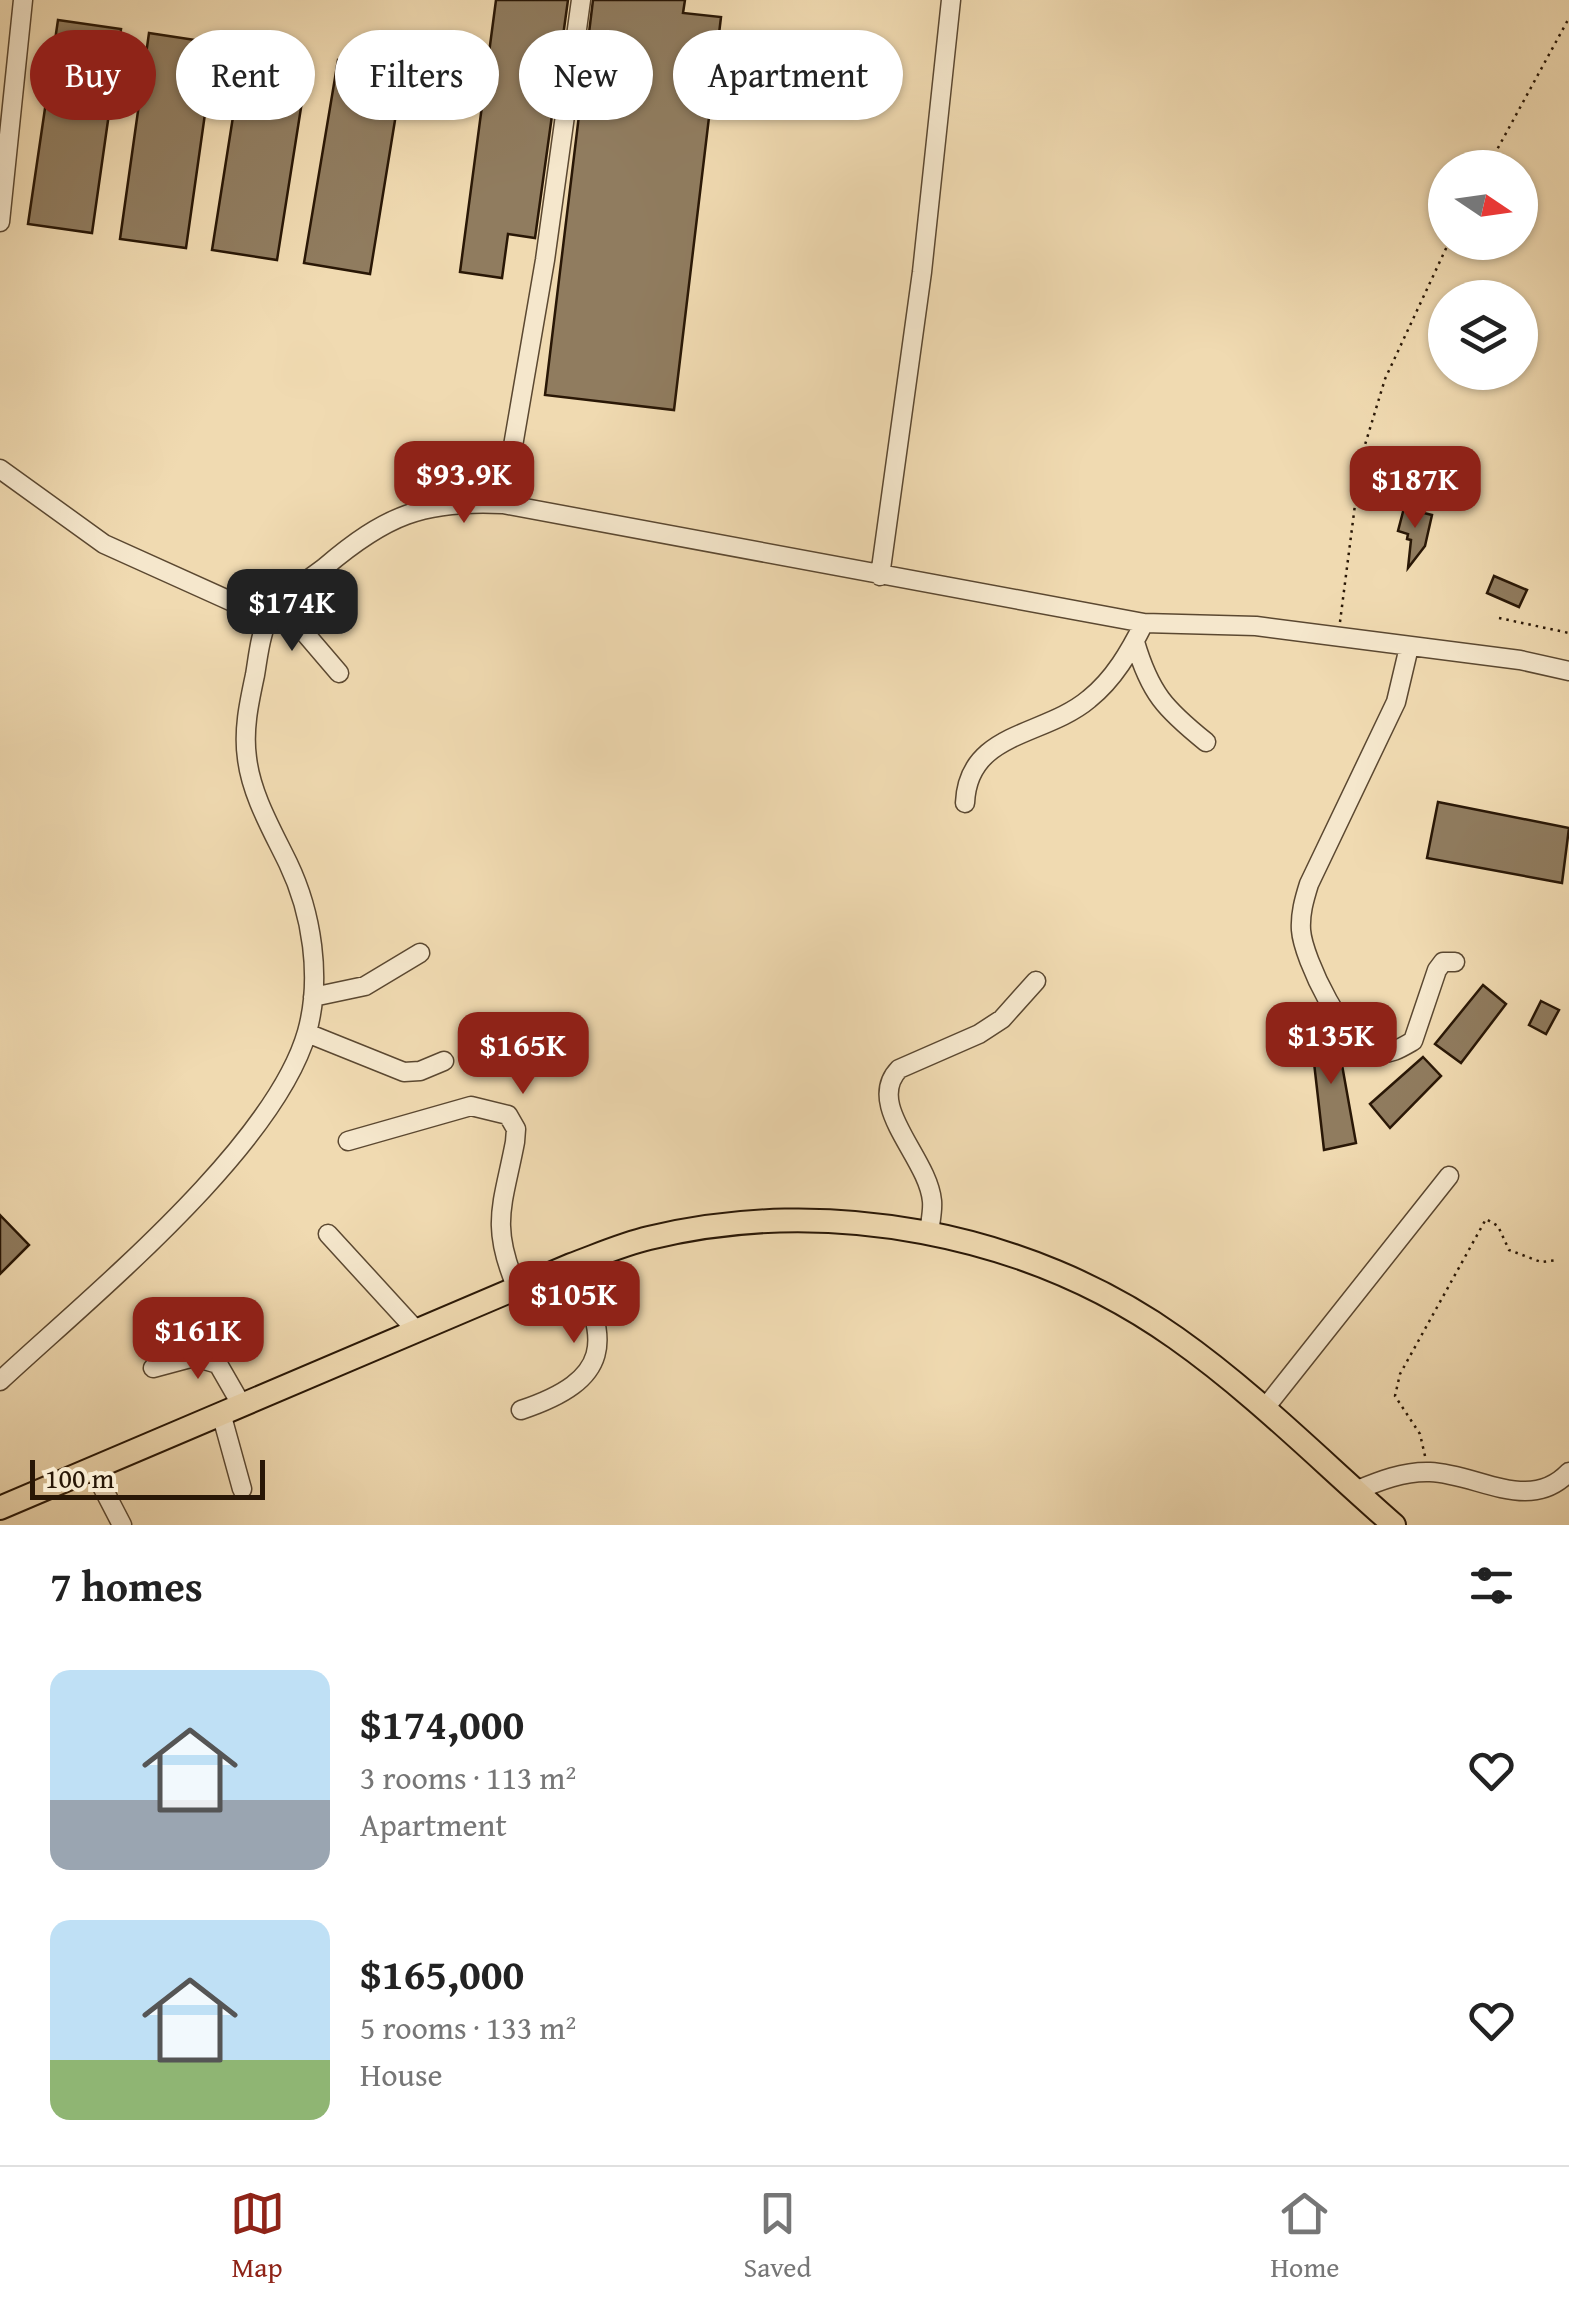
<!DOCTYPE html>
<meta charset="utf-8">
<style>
:root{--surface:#fff;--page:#f2f2f2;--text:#222;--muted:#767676;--line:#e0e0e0;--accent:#8f2418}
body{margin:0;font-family:"Gentium Book Plus",serif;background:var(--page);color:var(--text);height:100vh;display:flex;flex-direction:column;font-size:38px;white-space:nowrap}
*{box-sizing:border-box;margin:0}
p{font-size:32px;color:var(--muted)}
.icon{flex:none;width:55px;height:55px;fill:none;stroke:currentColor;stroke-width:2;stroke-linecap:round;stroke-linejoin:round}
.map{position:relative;height:1525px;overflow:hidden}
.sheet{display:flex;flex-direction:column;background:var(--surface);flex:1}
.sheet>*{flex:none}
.hud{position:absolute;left:30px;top:30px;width:1000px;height:90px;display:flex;gap:20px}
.needle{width:65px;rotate:103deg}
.buttons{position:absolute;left:1428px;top:150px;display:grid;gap:20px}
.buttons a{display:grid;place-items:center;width:110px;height:110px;border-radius:50%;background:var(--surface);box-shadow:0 2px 8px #0004;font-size:50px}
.scale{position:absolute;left:30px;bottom:25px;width:235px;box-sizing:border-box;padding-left:10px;border:5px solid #291706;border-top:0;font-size:28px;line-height:35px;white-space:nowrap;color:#291706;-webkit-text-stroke:8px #f5e7cc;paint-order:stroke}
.price{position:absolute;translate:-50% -85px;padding:0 22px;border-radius:20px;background:var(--accent);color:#fff;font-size:32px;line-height:65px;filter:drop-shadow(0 2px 5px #0008)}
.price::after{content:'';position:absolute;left:50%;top:60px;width:30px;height:22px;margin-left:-15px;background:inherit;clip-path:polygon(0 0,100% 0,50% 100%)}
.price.active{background:#222;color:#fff}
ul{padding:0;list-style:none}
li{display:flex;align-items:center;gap:30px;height:250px;padding:0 50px}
li span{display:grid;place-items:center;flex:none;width:280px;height:200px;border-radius:20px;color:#555}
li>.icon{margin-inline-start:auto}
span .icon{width:120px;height:120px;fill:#fffc;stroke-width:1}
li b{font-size:42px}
h2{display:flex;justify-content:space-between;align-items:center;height:120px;padding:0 50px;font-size:42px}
.chip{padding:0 35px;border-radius:45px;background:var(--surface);box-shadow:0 2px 8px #0004;font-size:35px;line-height:90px}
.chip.active{background:var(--accent);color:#fff}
.tabs{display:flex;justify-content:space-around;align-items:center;height:140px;border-top:2px solid var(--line);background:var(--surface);font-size:28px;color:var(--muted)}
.tabs a{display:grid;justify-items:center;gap:5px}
.tabs .active{color:var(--accent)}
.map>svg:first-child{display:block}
.building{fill:#907c5f;stroke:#291706;stroke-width:2.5}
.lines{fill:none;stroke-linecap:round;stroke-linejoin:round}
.minor-casing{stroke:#5b4831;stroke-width:21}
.major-casing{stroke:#291706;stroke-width:26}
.path{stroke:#291706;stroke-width:2.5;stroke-dasharray:2.5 5;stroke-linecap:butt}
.minor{stroke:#f5e7cc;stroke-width:18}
.major{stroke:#f0dab1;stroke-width:22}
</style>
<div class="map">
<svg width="1569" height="1525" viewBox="0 0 1569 1525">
<rect width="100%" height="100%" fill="#f0dab1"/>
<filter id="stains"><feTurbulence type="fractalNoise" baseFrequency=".002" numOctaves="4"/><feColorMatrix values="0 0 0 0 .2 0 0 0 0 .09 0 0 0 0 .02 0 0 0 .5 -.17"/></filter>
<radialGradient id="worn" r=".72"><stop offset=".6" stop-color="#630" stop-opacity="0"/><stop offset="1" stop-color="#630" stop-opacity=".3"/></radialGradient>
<path class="building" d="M496,0h72l-33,238 -27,-4 -6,44 -42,-6z
M593,0h92l-2,13 38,4 -47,393 -129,-15z
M58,20l63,9 -29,204 -64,-9z
M149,33l66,10 -29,205 -66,-9z
M244,47l65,10 -32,203 -65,-10z
M338,60l65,11 -33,203 -66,-11z
M1404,508l28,7 -7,31 -17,22 3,-28 -4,-1 1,-5 -10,-3z
M1494,576l33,14 -8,17 -32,-14z
M1438,802l131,26 -7,55 -135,-25z
M1483,985l23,19 -45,59 -26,-19z
M1541,1001l18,9 -13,24 -17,-9z
M1324,1018l13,19 19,106 -32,7 -15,-131z
M1423,1057l18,19 -51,52 -20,-24z
M0,1215l29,30 -29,29z"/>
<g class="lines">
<g class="minor-casing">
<path id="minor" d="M0,222l23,-222
M0,469l104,75 164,74
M503,504l42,-244 36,-260
M880,576l42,-304 29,-272
M280,604l59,69
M1135,642c15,51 30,67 71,100
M1409,647l-13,55 -87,182c-5,16 -9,30 -8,46 2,29 45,118 75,123 14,2 25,-5 37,-12l24,-71 6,-8h12
M965,803c3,-72 79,-66 124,-104 25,-20 41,-48 55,-76
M313,997l52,-11 55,-33
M307,1033l97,39 16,-1 24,-10
M348,1141l123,-35 37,9 8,14 -1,13c-12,63 -25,82 1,144
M929,1233c1,-10 4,-22 3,-32 -4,-44 -68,-96 -33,-132l80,-35 23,-15 34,-38
M328,1234l87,95
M153,1368l41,-11 24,7 23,40
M0,1381c89,-83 274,-233 307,-349 15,-54 5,-119 -19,-169 -16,-33 -37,-69 -41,-105 -4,-28 2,-55 8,-83 3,-17 5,-42 14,-58 11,-20 38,-36 56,-50 60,-51 98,-67 178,-63l641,119 112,3 264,34 49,11
M1265,1408l184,-232
M521,1410c90,-30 92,-69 50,-145
M221,1413l21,76
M93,1469l29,56
M1355,1491c24,-10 49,-20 75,-19 49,2 99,42 139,0"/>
</g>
<g class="major-casing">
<path id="major" d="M0,1508l571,-243c25,-9 52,-21 78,-27 177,-43 378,-6 527,100 78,55 146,124 218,187"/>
</g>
<path class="path" d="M1487,168l82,-150
M1499,618l70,15
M1340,622l21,-164 24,-79 64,-137
M1425,1456l-5,-22 -25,-38 5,-22 86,-155 12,7 11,24 32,12 17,-2"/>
<use href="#minor" class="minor"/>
<use href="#major" class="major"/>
</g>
<rect width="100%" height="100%" filter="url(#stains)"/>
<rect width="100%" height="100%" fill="url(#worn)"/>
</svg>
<div class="buttons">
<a><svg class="needle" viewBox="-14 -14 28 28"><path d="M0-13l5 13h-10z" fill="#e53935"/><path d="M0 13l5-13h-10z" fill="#767676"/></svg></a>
<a><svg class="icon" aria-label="layers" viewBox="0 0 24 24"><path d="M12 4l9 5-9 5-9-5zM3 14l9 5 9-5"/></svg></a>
</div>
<div class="scale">100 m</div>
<b class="price" style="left:464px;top:526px">$93.9K</b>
<b class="price" style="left:1415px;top:531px">$187K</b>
<b class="price active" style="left:292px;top:654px">$174K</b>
<b class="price" style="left:1331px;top:1087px">$135K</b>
<b class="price" style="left:523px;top:1097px">$165K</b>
<b class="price" style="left:574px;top:1346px">$105K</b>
<b class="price" style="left:198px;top:1382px">$161K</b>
<div class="hud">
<a class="chip active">Buy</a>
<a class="chip">Rent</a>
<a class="chip">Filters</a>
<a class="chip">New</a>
<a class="chip">Apartment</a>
</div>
</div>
<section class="sheet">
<h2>7 homes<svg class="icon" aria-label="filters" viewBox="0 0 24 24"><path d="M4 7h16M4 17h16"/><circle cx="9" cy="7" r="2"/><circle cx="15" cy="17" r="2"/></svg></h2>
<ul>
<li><span style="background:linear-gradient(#bfe0f5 65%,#9aa5b1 0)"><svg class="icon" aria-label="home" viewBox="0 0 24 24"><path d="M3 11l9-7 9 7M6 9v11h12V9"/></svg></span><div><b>$174,000</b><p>3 rooms · 113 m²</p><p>Apartment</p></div><svg class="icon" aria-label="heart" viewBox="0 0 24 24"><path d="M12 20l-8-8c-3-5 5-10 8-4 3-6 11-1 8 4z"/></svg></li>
<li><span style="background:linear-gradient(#bfe0f5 70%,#8fb573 0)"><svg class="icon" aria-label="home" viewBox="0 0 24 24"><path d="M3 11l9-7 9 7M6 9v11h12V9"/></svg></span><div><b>$165,000</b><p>5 rooms · 133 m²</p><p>House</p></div><svg class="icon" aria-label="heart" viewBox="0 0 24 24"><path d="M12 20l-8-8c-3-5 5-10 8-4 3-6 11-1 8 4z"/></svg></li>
</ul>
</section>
<nav class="tabs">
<a class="active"><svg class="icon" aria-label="map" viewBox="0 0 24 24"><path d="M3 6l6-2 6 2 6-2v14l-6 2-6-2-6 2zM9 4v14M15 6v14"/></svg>Map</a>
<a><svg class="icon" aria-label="saved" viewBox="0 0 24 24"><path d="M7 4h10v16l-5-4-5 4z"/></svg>Saved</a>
<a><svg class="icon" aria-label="home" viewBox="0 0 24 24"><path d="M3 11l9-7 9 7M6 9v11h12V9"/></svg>Home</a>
</nav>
